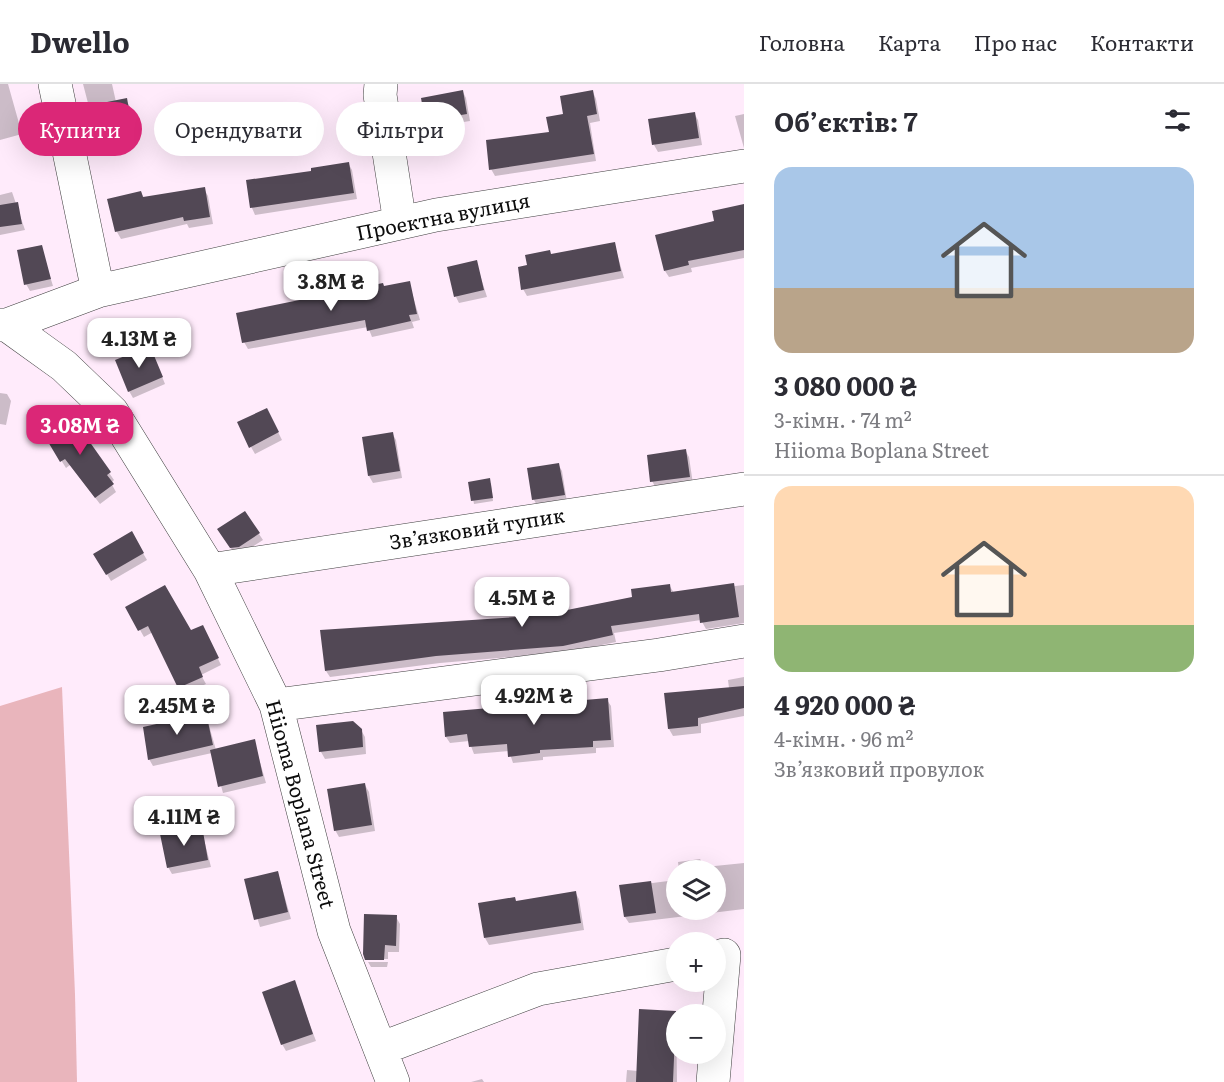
<!DOCTYPE html>
<html lang="uk">
<meta charset="utf-8">
<style>
:root{--surface:#fff;--page:#f2f2f3;--text:#2b2b33;--muted:#7c7c81;--line:#e1e1e2;--accent:#db2777}
body{margin:0;font-family:Literata,serif;background:var(--page);color:var(--text);height:100vh;display:flex;flex-direction:column;font-size:22px;white-space:nowrap}
*{box-sizing:border-box;margin:0}
p{font-size:20px;color:var(--muted)}
.icon{flex:none;width:33px;height:33px;fill:none;stroke:currentColor;stroke-width:2;stroke-linecap:round;stroke-linejoin:round}
.map{position:relative;flex:1;overflow:hidden}
.sheet{display:flex;flex-direction:column;background:var(--surface);width:480px}
.sheet>*{flex:none}
.guide{position:absolute;left:18px;top:18px;width:570px;height:54px;display:flex;gap:12px}
.buttons{position:absolute;left:666px;top:776px;display:grid;gap:12px}
.buttons a{display:grid;place-items:center;width:60px;height:60px;border-radius:50%;background:var(--surface);box-shadow:0 6px 24px #0002;font-size:30px}
.price{position:absolute;translate:-50% -51px;padding:0 14px;border-radius:12px;background:#fff;color:#222;font-size:20px;line-height:39px;filter:drop-shadow(0 2px 3px #0008)}
.price::after{content:'';position:absolute;left:50%;top:36px;width:18px;height:14px;margin-left:-9px;background:inherit;clip-path:polygon(0 0,100% 0,50% 100%)}
.price.active{background:var(--accent);color:#fff}
ul{padding:0;list-style:none}
li{display:grid;align-content:center;gap:12px;height:318px;padding:0 30px}
li+li{border-top:2px solid var(--line)}
li span{display:grid;place-items:center;height:186px;border-radius:18px;color:#555}
li>.icon{margin-inline-start:auto}
span .icon{width:108px;height:108px;fill:#fffc;stroke-width:1}
li b{font-size:26px}
h2{display:flex;justify-content:space-between;align-items:center;height:72px;padding:0 30px;font-size:26px}
.pill{padding:0 21px;border-radius:27px;background:var(--surface);box-shadow:0 6px 24px #0002;font-size:21px;line-height:54px}
.pill.active{background:var(--accent);color:#fff}
header{display:flex;align-items:center;gap:36px;box-sizing:border-box;height:84px;padding:0 30px;background:var(--surface);border-bottom:2px solid var(--line)}
header strong{font-size:28px}
nav{display:flex;gap:33px;margin-inline-start:auto;font-size:21px}
main{display:flex;flex:1;min-height:0}
.map>svg:first-child{display:block}
.green{fill:#e9b5bc}
.shadow{fill:#0003}
.building{fill:#524855}
.lines{fill:none;stroke-linecap:round;stroke-linejoin:round}
.minor-casing{stroke:#3f3f3f;stroke-width:34}
.minor{stroke:#fff;stroke-width:33}
.labels{text-anchor:middle;stroke-width:6;stroke-linejoin:round;paint-order:stroke}
.street-label{font-size:20px;fill:#0c0c0c;stroke:#fff}
</style>
<header>
<strong>Dwello</strong>
<nav><a>Головна</a><a>Карта</a><a>Про нас</a><a>Контакти</a></nav>
</header>
<main>
<div class="map">
<svg width="744" height="998" viewBox="0 0 744 998">
<rect width="100%" height="100%" fill="#ffebfb"/>
<path class="green" d="M62,603l13,307 2,88h-77v-376z"/>
<path class="shadow" d="M0,0h8l14,50 -22,6z
M83,0h29l4,18 10,-2 4,7 5,27 -37,7z
M463,8l3,6 4,23 -39,6 -4,-7z
M593,8l3,7 4,22 -10,2 6,38 -101,15 -4,-7 60,-35 14,-19z
M694,29l4,7 4,25 -44,7 -4,-7z
M744,30v34l-9,-32z
M348,79l4,7 5,29 -102,16 -3,-7 -4,-26 65,-10z
M204,105l4,7 5,28 -24,4 -2,-4 -66,15 -4,-7 -8,-31 32,-9 3,6z
M12,108l13,38 -25,5v-40z
M744,122v52l-53,10 1,4 -23,5 -4,-6 51,-49z
M614,159l10,35 -97,18 -4,-7 28,-34z
M41,163l12,39 -23,5 -4,-7z
M476,178l11,35 -28,6 -3,-6z
M409,199l11,37 -8,2 2,6 -42,9 -4,-10 -120,22 -4,-7 140,-54z
M153,270l12,30 -32,14 -4,-7z
M0,309l7,1 4,7 -5,24 -6,-1z
M270,332l12,24 -27,14 -4,-7z
M72,335l42,61 -3,3 5,9 -16,12 -30,-39 -4,3 -20,-32z
M392,349l4,7 6,38 -29,5 -4,-7z
M685,366l4,7 4,27 -37,4 -4,-7z
M558,380l4,7 5,31 -29,5 -4,-7 -5,-31z
M470,399h21l2,18 -19,3z
M131,449l16,27 -36,21 -16,-27z
M259,450l4,6 -20,13 -8,1 -12,-17z
M669,501l5,8 70,-8v38l-38,6 -5,-9 -87,13 2,9 -48,10 -128,11 -110,14 -4,-6 192,-53 33,-12 4,8 79,-16z
M127,523l63,25 16,2 15,31 -20,10 5,9 -23,10 -30,-62 -9,5z
M744,593v39l-43,8v9l-28,3 -4,-7 -3,-34 63,-7 -1,-8z
M607,616l4,6 3,41 -18,1v5l-53,4v3l-30,3 -4,-12 -35,3 -5,-13 -19,2 -4,-6z
M206,631l10,35 38,-9 12,42 -43,10 -11,-40 -59,13 -4,-7z
M318,642l43,4 4,7 1,17 -41,5 -4,-7z
M365,701l4,7 6,39 -36,6 -4,-7z
M201,744l10,39 -39,7 -4,-7z
M700,775l5,8 39,-4v46l-115,14 -4,-6 -4,-30 55,-7v29h40v-39h-37l-1,-8z
M278,789l13,46 -31,8 -14,-47z
M575,808l4,7 5,31 -95,15 -4,-7 31,-36z
M396,833l4,7 -1,28h-11v7h-21z
M368,878h20l-1,5h-16z
M294,898l22,59 -30,10 -4,-7z
M641,927l40,3h-5l1,68h-51l1,-12 11,1z
M482,995l2,3h-13z"/>
<path class="building" d="M463,6l4,24 -42,7 -4,-23z
M593,6l4,24 -10,2 7,38 -105,16 -3,-30 63,-8 -3,-15 17,-3 -3,-18z
M127,14l5,29 -39,8 -6,-29z
M695,28l4,26 -47,7 -4,-26z
M349,78l5,31 -104,15 -4,-28 65,-9v-3z
M205,103l5,30 -26,4 -1,-4 -68,15 -8,-33 34,-8 2,6z
M18,118l4,22 -22,3v-22z
M744,120v46l-56,11 1,4 -25,6 -9,-36 59,-14 -2,-10z
M615,158l6,29 -100,19 -3,-23 9,-2 -2,-10 25,-5 1,4z
M42,161l9,34 -27,6 -7,-35z
M477,176l7,30 -30,7 -7,-30z
M410,197l7,33 -8,1 2,6 -44,10 -2,-11 -123,23 -6,-30 147,-30 1,3z
M150,262l13,31 -35,15 -13,-32z
M267,324l12,24 -30,16 -12,-26z
M72,333l39,55 -4,3 7,9 -19,14 -30,-39 -5,3 -16,-27z
M393,348l7,39 -32,5 -6,-39z
M686,365l4,28 -40,5 -3,-27z
M559,379l6,32 -33,5 -5,-32z
M490,394l3,20 -22,3 -3,-19z
M245,427l15,22 -21,14 -9,1 -13,-19z
M132,447l12,22 -38,22 -13,-21z
M734,499l5,34 -39,6 -1,-9 -88,12 2,9 -50,11 -127,10 -111,15 -5,-41 196,-13 -1,-9 37,-3v8l80,-16 -1,-8 39,-5 1,8z
M165,501l26,45 12,-5 16,33 -20,9 4,10 -25,11 -30,-62 -10,5 -13,-24z
M744,602v22l-46,10v8l-30,3 -4,-36z
M608,614l3,42 -18,1v6l-53,3v3l-32,4 -1,-13 -38,3 -2,-13 -22,3 -2,-25z
M206,629l7,32 -65,15 -5,-33z
M353,637l9,8 1,18 -44,5 -3,-27z
M255,655l8,37 -45,11 -8,-37z
M365,699l7,42 -38,6 -7,-42z
M202,742l6,34 -41,8 -7,-34z
M278,787l10,41 -34,8 -10,-41z
M651,797l5,32 -32,4 -5,-32z
M576,807l5,32 -97,15 -6,-35 37,-6 1,4z
M364,830l33,1 -1,31 -11,-1 -1,15h-19l-2,-6z
M295,896l18,54 -32,11 -19,-53z
M639,925l37,2 -3,71h-37z"/>
<g class="lines">
<g class="minor-casing">
<path id="minor" d="M55,0l43,207
M381,0l-1,11 20,128
M0,241h7l57,41 48,46 98,158 66,135 58,226 59,151
M7,241l91,-34 338,-76 308,-49
M210,486l534,-81
M276,621l383,-50 85,-14
M380,965l158,-60 138,-25
M713,998l11,-127"/>
</g>
<use href="#minor" class="minor"/>
</g>
<g class="labels">
<g class="street-label">
<text transform="translate(443 133) rotate(-11)" y="7">Проектна вулиця</text>
<text transform="translate(477 445) rotate(-9)" y="7">Звʼязковий тупик</text>
<text transform="translate(300 720) rotate(75)" y="7">Hiioma Boplana Street</text>
</g>
</g>
</svg>
<div class="buttons">
<a><svg class="icon" aria-label="layers" viewBox="0 0 24 24"><path d="M12 4l9 5-9 5-9-5zM3 14l9 5 9-5"/></svg></a>
<a>+</a>
<a>−</a>
</div>
<b class="price" style="left:331px;top:228px">3.8M ₴</b>
<b class="price" style="left:139px;top:285px">4.13M ₴</b>
<b class="price active" style="left:80px;top:372px">3.08M ₴</b>
<b class="price" style="left:522px;top:544px">4.5M ₴</b>
<b class="price" style="left:534px;top:642px">4.92M ₴</b>
<b class="price" style="left:177px;top:652px">2.45M ₴</b>
<b class="price" style="left:184px;top:763px">4.11M ₴</b>
<div class="guide">
<a class="pill active">Купити</a>
<a class="pill">Орендувати</a>
<a class="pill">Фільтри</a>
</div>
</div>
<section class="sheet">
<h2>Об’єктів: 7<svg class="icon" aria-label="filters" viewBox="0 0 24 24"><path d="M4 7h16M4 17h16"/><circle cx="9" cy="7" r="2"/><circle cx="15" cy="17" r="2"/></svg></h2>
<ul>
<li><span style="background:linear-gradient(#a9c7e8 65%,#b9a48a 0)"><svg class="icon" aria-label="home" viewBox="0 0 24 24"><path d="M3 11l9-7 9 7M6 9v11h12V9"/></svg></span><div><b>3 080 000 ₴</b><p>3-кімн. · 74 m²</p><p>Hiioma Boplana Street</p></div></li>
<li><span style="background:linear-gradient(#ffd9b3 75%,#8fb573 0)"><svg class="icon" aria-label="home" viewBox="0 0 24 24"><path d="M3 11l9-7 9 7M6 9v11h12V9"/></svg></span><div><b>4 920 000 ₴</b><p>4-кімн. · 96 m²</p><p>Звʼязковий провулок</p></div></li>
</ul>
</section>
</main>
